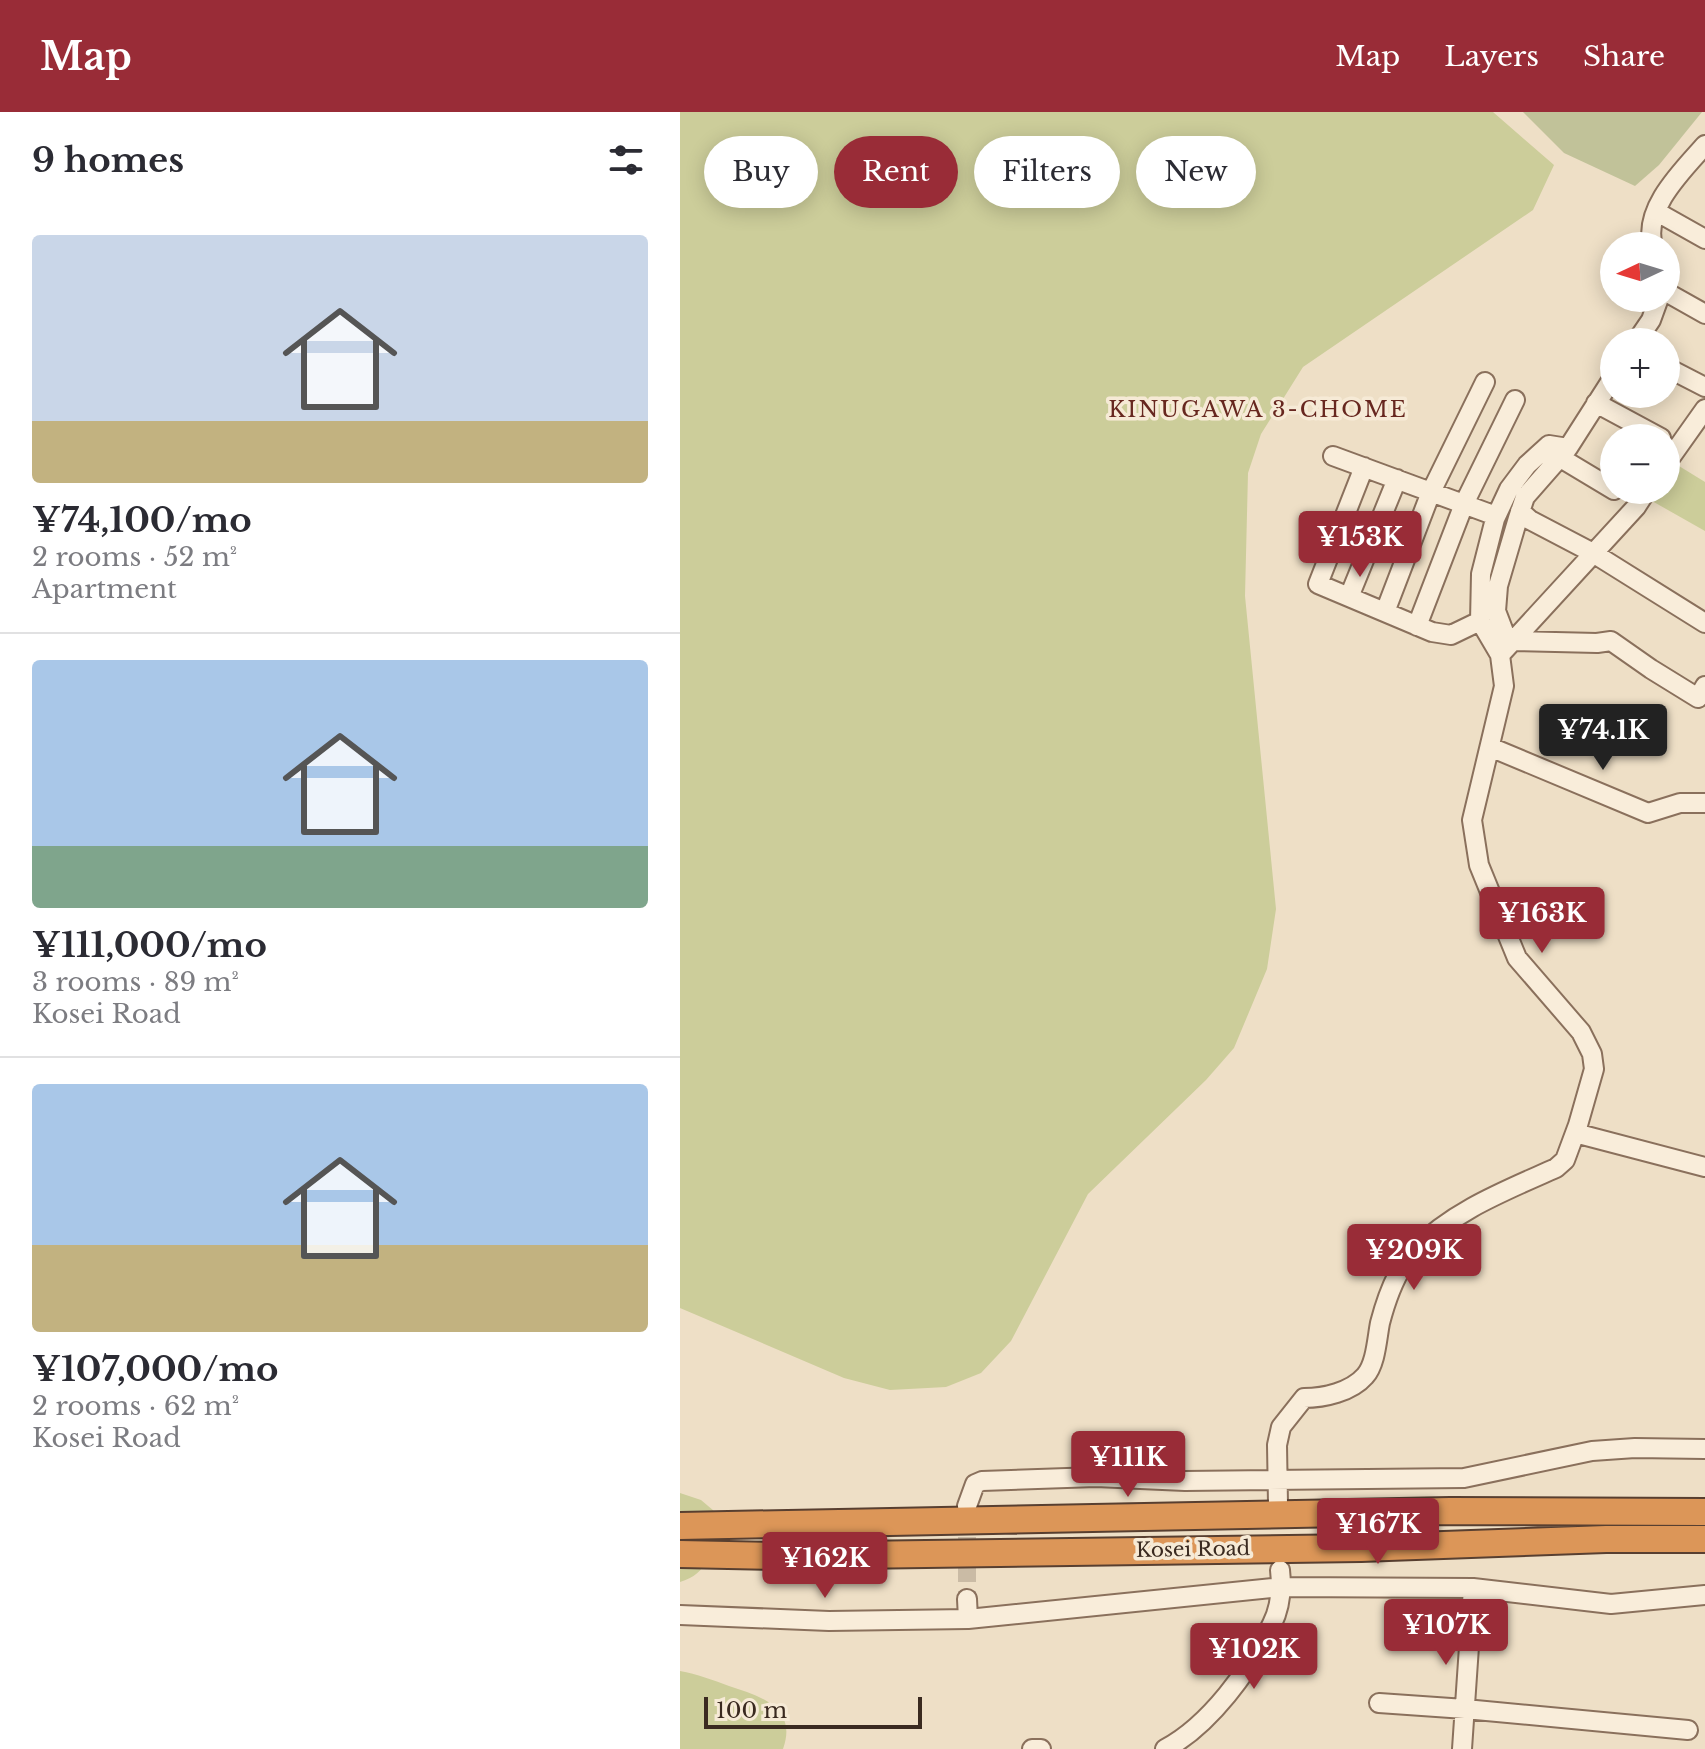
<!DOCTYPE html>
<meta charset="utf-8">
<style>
:root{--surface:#fff;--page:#f7f7f7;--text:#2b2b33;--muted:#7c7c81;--line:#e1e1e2;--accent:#992c37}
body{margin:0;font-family:"Libre Baskerville",serif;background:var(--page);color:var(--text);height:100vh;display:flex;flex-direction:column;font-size:30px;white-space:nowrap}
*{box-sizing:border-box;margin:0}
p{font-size:26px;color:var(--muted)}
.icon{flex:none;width:44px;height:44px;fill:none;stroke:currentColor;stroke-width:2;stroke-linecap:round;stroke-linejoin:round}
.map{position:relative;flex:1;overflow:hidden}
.drawer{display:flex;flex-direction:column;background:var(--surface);width:680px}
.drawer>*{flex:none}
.guide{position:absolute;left:24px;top:24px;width:760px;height:72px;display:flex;gap:16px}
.needle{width:52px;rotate:266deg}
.fabs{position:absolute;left:920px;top:120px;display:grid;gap:16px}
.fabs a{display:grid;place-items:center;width:80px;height:80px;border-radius:50%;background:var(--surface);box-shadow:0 4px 20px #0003;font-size:40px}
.scale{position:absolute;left:24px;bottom:20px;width:218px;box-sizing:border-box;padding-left:8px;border:4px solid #3a2a20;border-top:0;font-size:22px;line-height:28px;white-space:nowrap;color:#3a2a20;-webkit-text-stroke:6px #f6ead6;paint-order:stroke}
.price{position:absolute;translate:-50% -68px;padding:0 18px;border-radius:8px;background:var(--accent);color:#fff;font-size:26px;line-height:52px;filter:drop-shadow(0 2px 4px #0008)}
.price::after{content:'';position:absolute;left:50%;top:48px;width:24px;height:18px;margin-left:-12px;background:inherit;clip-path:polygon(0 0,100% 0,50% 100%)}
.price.current{background:#222;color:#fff}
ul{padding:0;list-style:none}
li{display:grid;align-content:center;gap:16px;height:424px;padding:0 32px}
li+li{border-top:2px solid var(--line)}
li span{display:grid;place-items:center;height:248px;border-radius:8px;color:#555}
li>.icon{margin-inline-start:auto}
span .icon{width:144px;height:144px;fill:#fffc;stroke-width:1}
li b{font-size:34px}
h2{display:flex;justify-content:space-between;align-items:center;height:96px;padding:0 32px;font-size:34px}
.chip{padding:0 28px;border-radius:36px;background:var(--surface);box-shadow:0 4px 20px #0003;font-size:28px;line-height:72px}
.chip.current{background:var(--accent);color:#fff}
header{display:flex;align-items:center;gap:48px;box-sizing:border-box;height:112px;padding:0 40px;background:var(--accent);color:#fff}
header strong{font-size:38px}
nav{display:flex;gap:44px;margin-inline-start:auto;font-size:28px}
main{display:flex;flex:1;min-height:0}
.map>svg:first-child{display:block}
.green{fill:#cccd9a}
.cemetery{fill:#c1c299}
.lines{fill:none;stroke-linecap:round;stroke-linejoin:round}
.minor-tunnel{stroke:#cabba5;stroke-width:18;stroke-dasharray:18 9;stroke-linecap:butt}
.minor-casing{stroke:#8a705c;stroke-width:22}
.highway-casing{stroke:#583f30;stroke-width:30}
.minor{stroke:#f9edda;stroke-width:18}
.highway{stroke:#dc9658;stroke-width:26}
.labels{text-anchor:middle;stroke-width:7;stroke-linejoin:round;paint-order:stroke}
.street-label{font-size:20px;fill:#3a2a20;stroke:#f6ead6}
.neighbourhood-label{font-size:22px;letter-spacing:2px;fill:#67271f;stroke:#f6ead6}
</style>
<header>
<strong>Map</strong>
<nav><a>Map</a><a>Layers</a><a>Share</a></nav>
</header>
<main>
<section class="drawer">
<h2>9 homes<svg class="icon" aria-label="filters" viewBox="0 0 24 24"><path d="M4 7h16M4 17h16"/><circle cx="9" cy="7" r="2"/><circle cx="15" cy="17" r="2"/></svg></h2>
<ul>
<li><span style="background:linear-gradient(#c9d6e8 75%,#c2b280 0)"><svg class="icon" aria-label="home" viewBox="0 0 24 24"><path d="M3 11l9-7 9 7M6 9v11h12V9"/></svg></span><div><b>¥74,100/mo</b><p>2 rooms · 52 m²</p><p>Apartment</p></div></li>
<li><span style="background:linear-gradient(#a9c7e8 75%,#7fa58c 0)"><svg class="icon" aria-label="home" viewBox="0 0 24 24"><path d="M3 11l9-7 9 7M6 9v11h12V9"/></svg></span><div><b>¥111,000/mo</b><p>3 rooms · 89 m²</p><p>Kosei Road</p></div></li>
<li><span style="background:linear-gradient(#a9c7e8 65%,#c2b280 0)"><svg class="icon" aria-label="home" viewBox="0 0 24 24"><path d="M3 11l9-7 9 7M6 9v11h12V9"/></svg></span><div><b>¥107,000/mo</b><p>2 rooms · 62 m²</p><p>Kosei Road</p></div></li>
</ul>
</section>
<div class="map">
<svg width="1025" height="1637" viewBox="0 0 1025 1637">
<rect width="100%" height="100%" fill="#eedfc6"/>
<path class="green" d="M0,0h813l61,53 -21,45 -230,157 -42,67 -13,39 -3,123 31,313 -9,60 -33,79 -28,32 -118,114 -77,147 -30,32 -35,14 -56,3 -46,-12 -164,-70z
M999,354l26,16v49l-53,-30 8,-11h6v-7z
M0,1381l21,7 13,11c1,29 -1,62 -34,71z
M0,1559c17,3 33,9 49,15 31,10 69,21 54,63h-103z"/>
<path class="cemetery" d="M843,0h179l-43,53 -24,21 -71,-33z"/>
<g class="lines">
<path class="minor-tunnel" d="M287,1398v89"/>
<g class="minor-casing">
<path id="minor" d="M977,100l48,27
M973,134c-11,-37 30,-76 52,-101
M986,180l39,22
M956,230l15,-22 8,-22
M986,255l39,20
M916,291l65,35
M653,344l163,60
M879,345l55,33
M986,352l39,-55
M684,355l-46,117 114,48 19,3 29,-14
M840,399l10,9 63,33 112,70
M669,485l48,-118
M705,500l46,-120 54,-110
M737,514l47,-122 51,-104
M833,529l84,2 14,-2 40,28 47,29 7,-12
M829,533l-13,-34 2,-25 20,-68 7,-21 43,-49
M820,543l136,-148 11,-17
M810,635l158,66 32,-10h25
M895,1021l130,34
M598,1392l-1,-59 4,-18 23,-29c20,0 47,-6 61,-22 11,-12 12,-38 15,-53 6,-23 17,-54 34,-72 38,-40 93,-61 142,-83l9,-8 13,-35 16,-56 -2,-15 -11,-22 -64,-74 -38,-93 -7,-45 32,-134 -4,-31 -20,-34 1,-47 14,-55 14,-30 18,-24 22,-20 19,3 46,-72
M287,1394l8,-22 7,-3 114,-4 89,4 279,-3 128,-27 43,-3 70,1
M287,1487l1,20
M0,1503l149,6 139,-2 314,-32 191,1 138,16 94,-9
M699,1591l86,6 223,21
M352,1637h9
M485,1637c44,-23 86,-80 107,-125 8,-16 10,-36 8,-54
M782,1637l11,-161"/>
</g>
<g class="highway-casing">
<path id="highway" d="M0,1414l770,-15 255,1
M0,1442l99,2 582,-8 245,-9h99"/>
</g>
<use href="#minor" class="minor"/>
<use href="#highway" class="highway"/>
</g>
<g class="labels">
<g class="street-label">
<text transform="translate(513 1437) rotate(-1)" y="7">Kosei Road</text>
</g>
<g class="neighbourhood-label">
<text x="578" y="305">KINUGAWA 3-CHOME</text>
</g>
</g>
</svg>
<div class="fabs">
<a><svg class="needle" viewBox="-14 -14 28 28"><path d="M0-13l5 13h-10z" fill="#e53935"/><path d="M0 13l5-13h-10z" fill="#7c7c81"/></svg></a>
<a>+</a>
<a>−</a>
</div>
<div class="scale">100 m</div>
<b class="price" style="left:680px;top:467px">¥153K</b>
<b class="price current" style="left:923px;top:660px">¥74.1K</b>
<b class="price" style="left:862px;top:843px">¥163K</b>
<b class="price" style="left:734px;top:1180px">¥209K</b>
<b class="price" style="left:448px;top:1387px">¥111K</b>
<b class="price" style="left:698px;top:1454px">¥167K</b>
<b class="price" style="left:145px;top:1488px">¥162K</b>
<b class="price" style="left:766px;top:1555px">¥107K</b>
<b class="price" style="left:574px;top:1579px">¥102K</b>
<div class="guide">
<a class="chip">Buy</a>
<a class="chip current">Rent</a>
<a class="chip">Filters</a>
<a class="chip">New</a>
</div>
</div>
</main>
